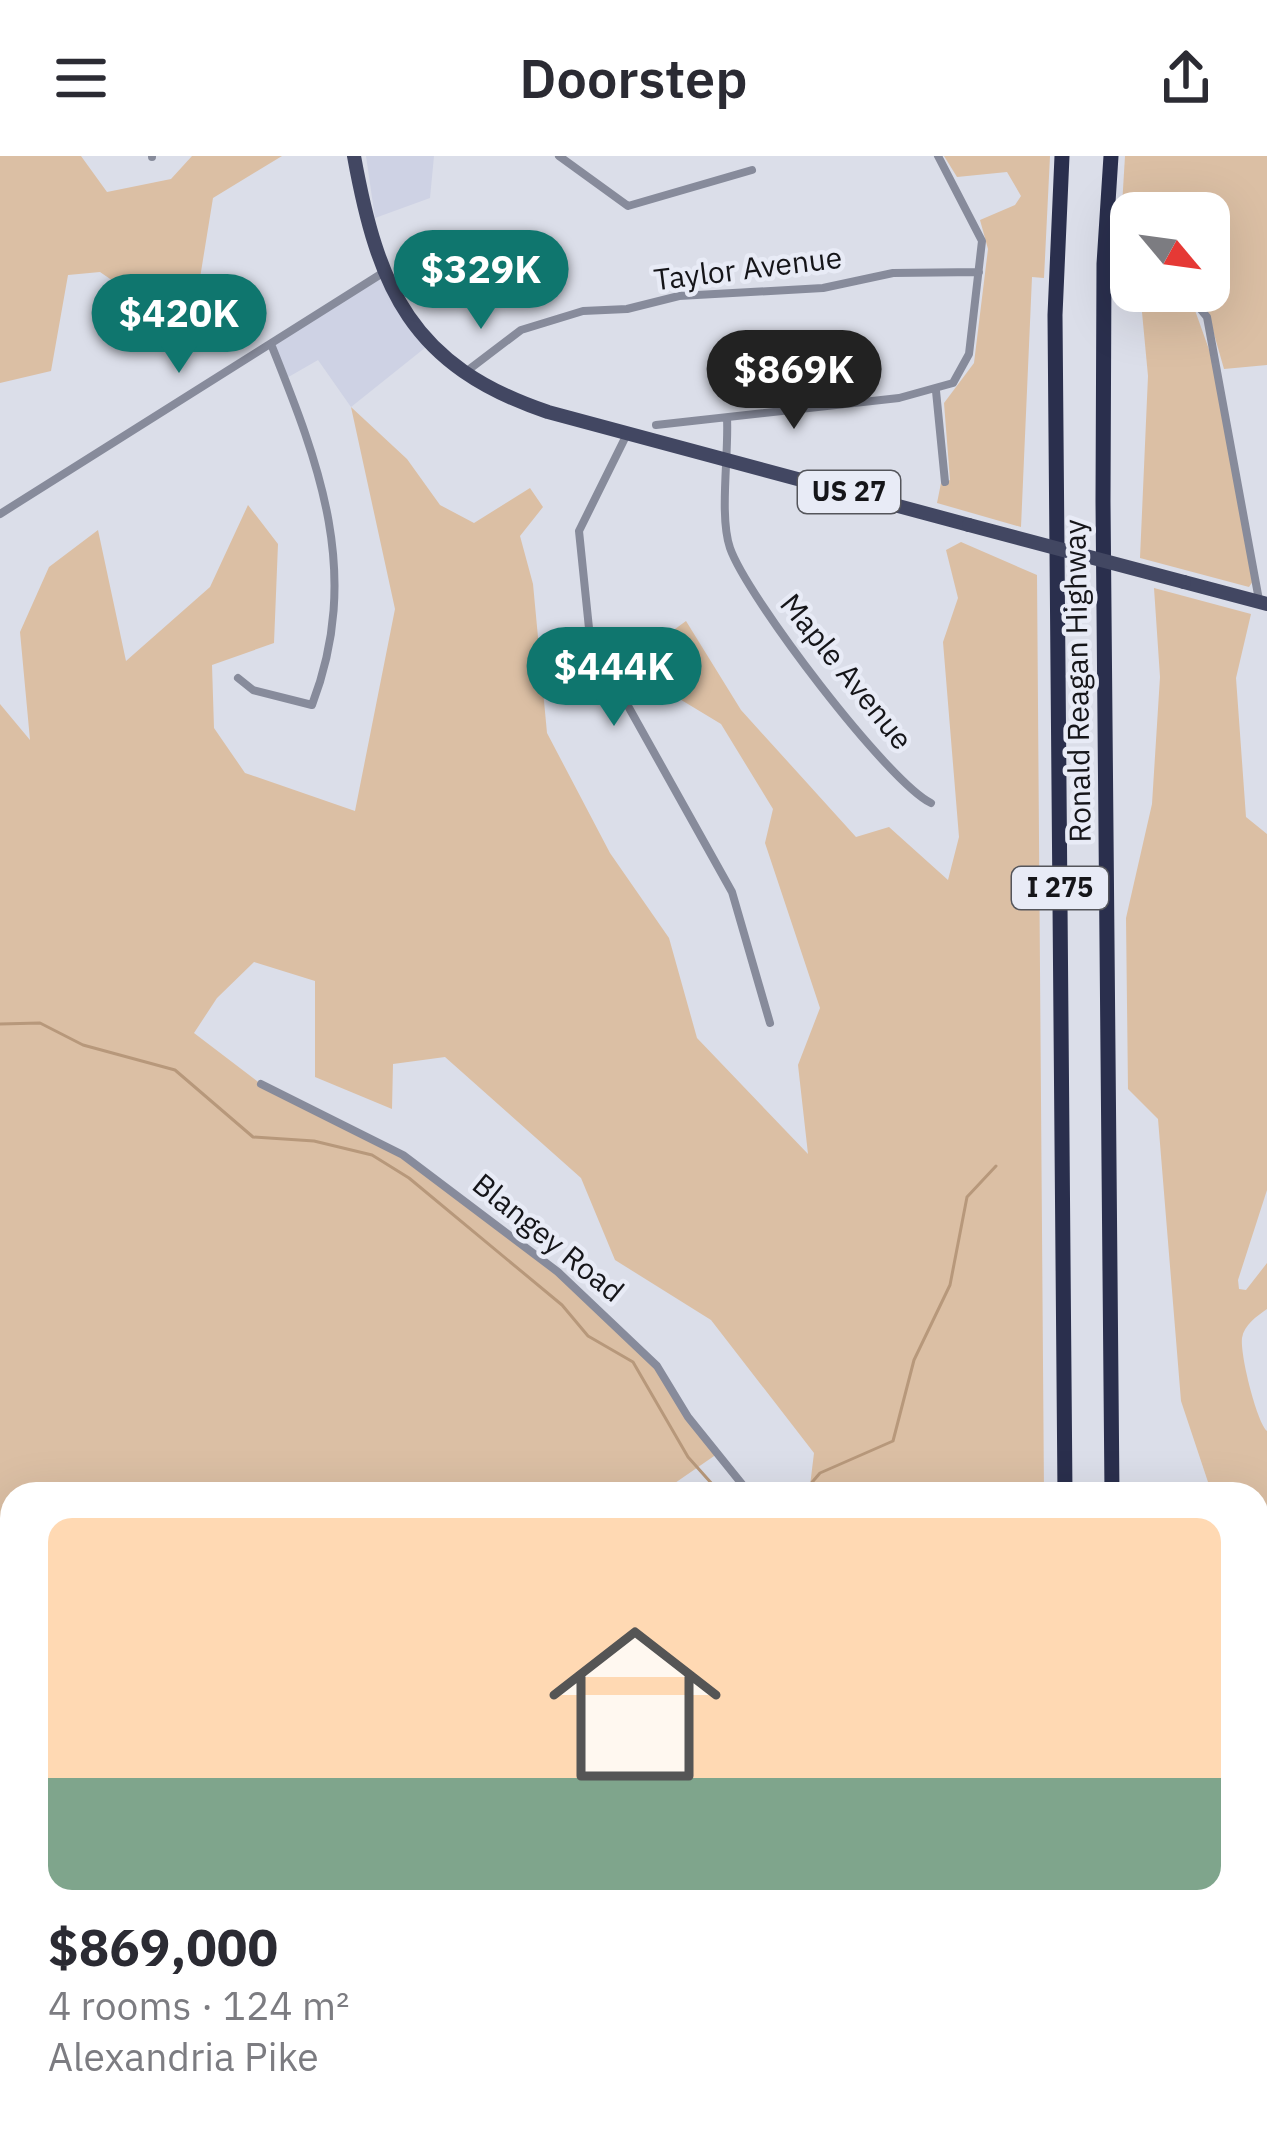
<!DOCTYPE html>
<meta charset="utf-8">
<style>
:root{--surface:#fff;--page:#f2f2f3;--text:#2b2b33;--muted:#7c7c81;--line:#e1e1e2;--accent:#0f766e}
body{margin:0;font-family:"IBM Plex Sans",sans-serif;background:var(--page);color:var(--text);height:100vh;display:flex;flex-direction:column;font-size:45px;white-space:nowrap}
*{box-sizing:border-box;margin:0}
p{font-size:39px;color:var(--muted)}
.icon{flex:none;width:66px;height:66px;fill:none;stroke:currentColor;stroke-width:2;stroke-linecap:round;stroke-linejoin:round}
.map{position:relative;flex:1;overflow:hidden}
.panel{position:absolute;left:0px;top:1326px;width:1269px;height:663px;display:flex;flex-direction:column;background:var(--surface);border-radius:36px 36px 0 0;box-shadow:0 12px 48px #0002}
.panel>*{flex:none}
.needle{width:78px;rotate:119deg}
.tools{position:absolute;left:1110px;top:36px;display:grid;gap:24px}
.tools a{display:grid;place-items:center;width:120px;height:120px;border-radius:24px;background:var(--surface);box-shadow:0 12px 48px #0002;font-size:60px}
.price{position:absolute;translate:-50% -102px;padding:0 27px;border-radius:42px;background:var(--accent);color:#fff;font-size:39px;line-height:78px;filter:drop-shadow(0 3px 6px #0008)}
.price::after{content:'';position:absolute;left:50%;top:72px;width:36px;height:27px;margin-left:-18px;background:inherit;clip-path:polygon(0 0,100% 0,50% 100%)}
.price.on{background:#222;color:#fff}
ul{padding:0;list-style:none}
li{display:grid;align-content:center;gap:24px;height:636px;padding:0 48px}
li+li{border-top:3px solid var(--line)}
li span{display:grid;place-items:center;height:372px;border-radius:24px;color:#555}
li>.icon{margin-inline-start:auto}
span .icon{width:216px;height:216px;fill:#fffc;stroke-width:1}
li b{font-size:51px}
header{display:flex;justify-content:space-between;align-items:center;height:156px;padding:0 48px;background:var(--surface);font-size:54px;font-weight:600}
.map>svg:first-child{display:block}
.built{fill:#ced2e4}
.green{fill:#dbbfa4}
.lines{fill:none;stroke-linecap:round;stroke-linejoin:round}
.stream{stroke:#b7987b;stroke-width:3}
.street{stroke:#878b9b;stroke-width:8}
.secondary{stroke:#5e637a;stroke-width:12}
.primary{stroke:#424762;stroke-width:14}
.highway{stroke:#2a2f4d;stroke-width:15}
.primary-bridge{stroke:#424762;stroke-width:14}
.labels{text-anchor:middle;stroke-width:9;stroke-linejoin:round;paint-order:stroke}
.shield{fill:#e8ebf6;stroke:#54555b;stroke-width:3}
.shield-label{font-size:27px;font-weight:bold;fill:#151519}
.street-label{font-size:30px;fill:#151519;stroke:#e8ebf6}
</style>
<header><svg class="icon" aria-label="menu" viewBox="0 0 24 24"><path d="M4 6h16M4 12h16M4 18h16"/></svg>Doorstep<svg class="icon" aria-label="share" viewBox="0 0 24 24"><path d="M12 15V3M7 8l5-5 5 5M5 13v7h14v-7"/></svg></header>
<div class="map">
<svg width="1267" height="1988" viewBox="0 0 1267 1988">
<rect width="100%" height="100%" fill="#dbdee9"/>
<path class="built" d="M366,0h68l-4,42 -55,20z
M381,118l50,69 -80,64 -33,-47 -33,19 -14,-35z"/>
<path class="green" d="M0,0h81l26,36 64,-13 21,-23h90l-69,42 -13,80 -65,18 -35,-24 -32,3 -17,96 -51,12z
M944,0h106l-6,122 -12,-1 -11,250 -84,-24 4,-20 9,-3 -6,-77 30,-40 14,-114 -8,-29 35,-15 6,-9 -14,-24 -50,5z
M1125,0h142v209l-43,4 -20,-70h-13l21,59 43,220 -6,9 -109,-29 8,-182 -8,-85h69v-78h-78v8l-9,-15z
M351,251l56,52 33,46 34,18 56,-35 13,19 -23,29 13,48 14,149 63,120 59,85 28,100 111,116 -10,-89 22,-57 -55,-165 8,-34 -52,-85 -48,-29 -28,-44 41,-30 55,89 115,127 33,-10 59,53 11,-43 -16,-195 15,-44 -12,-48 15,-8 76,33 7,919h-235l5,-41 -103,-133 -96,-60 -34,-82 -136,-121 -52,7 -1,45 -77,-32v-96l-61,-19 -37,36 -23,35 67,51 117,57 180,131 85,79 74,103 -58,40h-647v321l-12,-9v-1102l30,36 -10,-108 29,-65 49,-37 28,131 84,-74 38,-82 30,39 -4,99 -62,22 2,63 31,45 110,38 40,-202z
M1154,432l97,26 -15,64 10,139 21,17v356l-29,90 1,9 7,1 21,-27v46c-10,7 -23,16 -25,29 -2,17 15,84 25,93v459l-10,12v-408h-45l-31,-93 -23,-282 -30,-30 -2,-171 26,-114 8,-127z
M12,1695v282h285l28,11h-325v-279z
M428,1977h276l-3,11h-265z
M854,1977h197l1,11h-206z
M1129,1977h82l-1,11h-81z"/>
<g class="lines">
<path class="stream" d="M0,868l40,-1 43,22 92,25 78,67 61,4 58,14 37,23 153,127 26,31 45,26 55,95 33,37
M802,1338l18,-21 73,-32 21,-81 36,-75 17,-88 29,-31
M1257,1641l10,-1
M0,1667l12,12
M222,1977l3,11
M882,1977v11"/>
<path class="street" d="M559,0l69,50 124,-36
M152,1v-1
M1193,144l14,17 52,283
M467,215l54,-41 62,-19 44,-2 52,-13 144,-8 70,-15 86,-1
M936,235l9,91
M727,262c2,36 -8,98 3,130 17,49 158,234 201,255
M656,269l243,-27 54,-15 16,-29 13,-113 -44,-85
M627,278l-48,97 11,107 142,254 38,131
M0,358l381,-240
M238,522l15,12 59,15c50,-131 8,-239 -41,-361
M261,928l142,71 155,117 99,94 31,51 62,77
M773,1988l1,-11
M787,1988l6,-11"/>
<path class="secondary" d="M0,1650l12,9
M1257,1887l10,-43
M359,1977l9,11
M1236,1988l3,-11"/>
<path class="primary" d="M354,0c24,132 57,210 194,256l421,113
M1184,426l83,22"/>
<path class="highway" d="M1062,0l-7,159 10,1179
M1111,0l-7,108 -1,237 9,993
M1069,1977v11
M1118,1977v11"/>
<path class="primary-bridge" d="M969,369l215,57"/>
</g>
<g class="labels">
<g class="shield">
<rect x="798" y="315" width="102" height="42" rx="9"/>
<rect x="1012" y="711" width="96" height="42" rx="9"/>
</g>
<g class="shield-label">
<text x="849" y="345">US 27</text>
<text x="1060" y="741">I 275</text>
</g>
<g class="street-label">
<text transform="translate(748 113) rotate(-7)" y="10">Taylor Avenue</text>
<text transform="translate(846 516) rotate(51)" y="10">Maple Avenue</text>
<text transform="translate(1078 525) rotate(-91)" y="10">Ronald Reagan Highway</text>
<text transform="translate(548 1082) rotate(39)" y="10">Blangey Road</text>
</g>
</g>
</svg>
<div class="tools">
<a><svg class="needle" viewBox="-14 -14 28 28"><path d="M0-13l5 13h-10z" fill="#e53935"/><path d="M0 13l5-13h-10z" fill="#7c7c81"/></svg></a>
</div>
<b class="price" style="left:481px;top:176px">$329K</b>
<b class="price" style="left:179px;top:220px">$420K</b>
<b class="price on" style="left:794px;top:276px">$869K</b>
<b class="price" style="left:614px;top:573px">$444K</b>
<section class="panel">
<ul>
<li><span style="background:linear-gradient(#ffd9b3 70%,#7fa58c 0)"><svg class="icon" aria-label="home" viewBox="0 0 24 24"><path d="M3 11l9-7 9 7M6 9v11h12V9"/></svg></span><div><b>$869,000</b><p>4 rooms · 124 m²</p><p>Alexandria Pike</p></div></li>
</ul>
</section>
</div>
